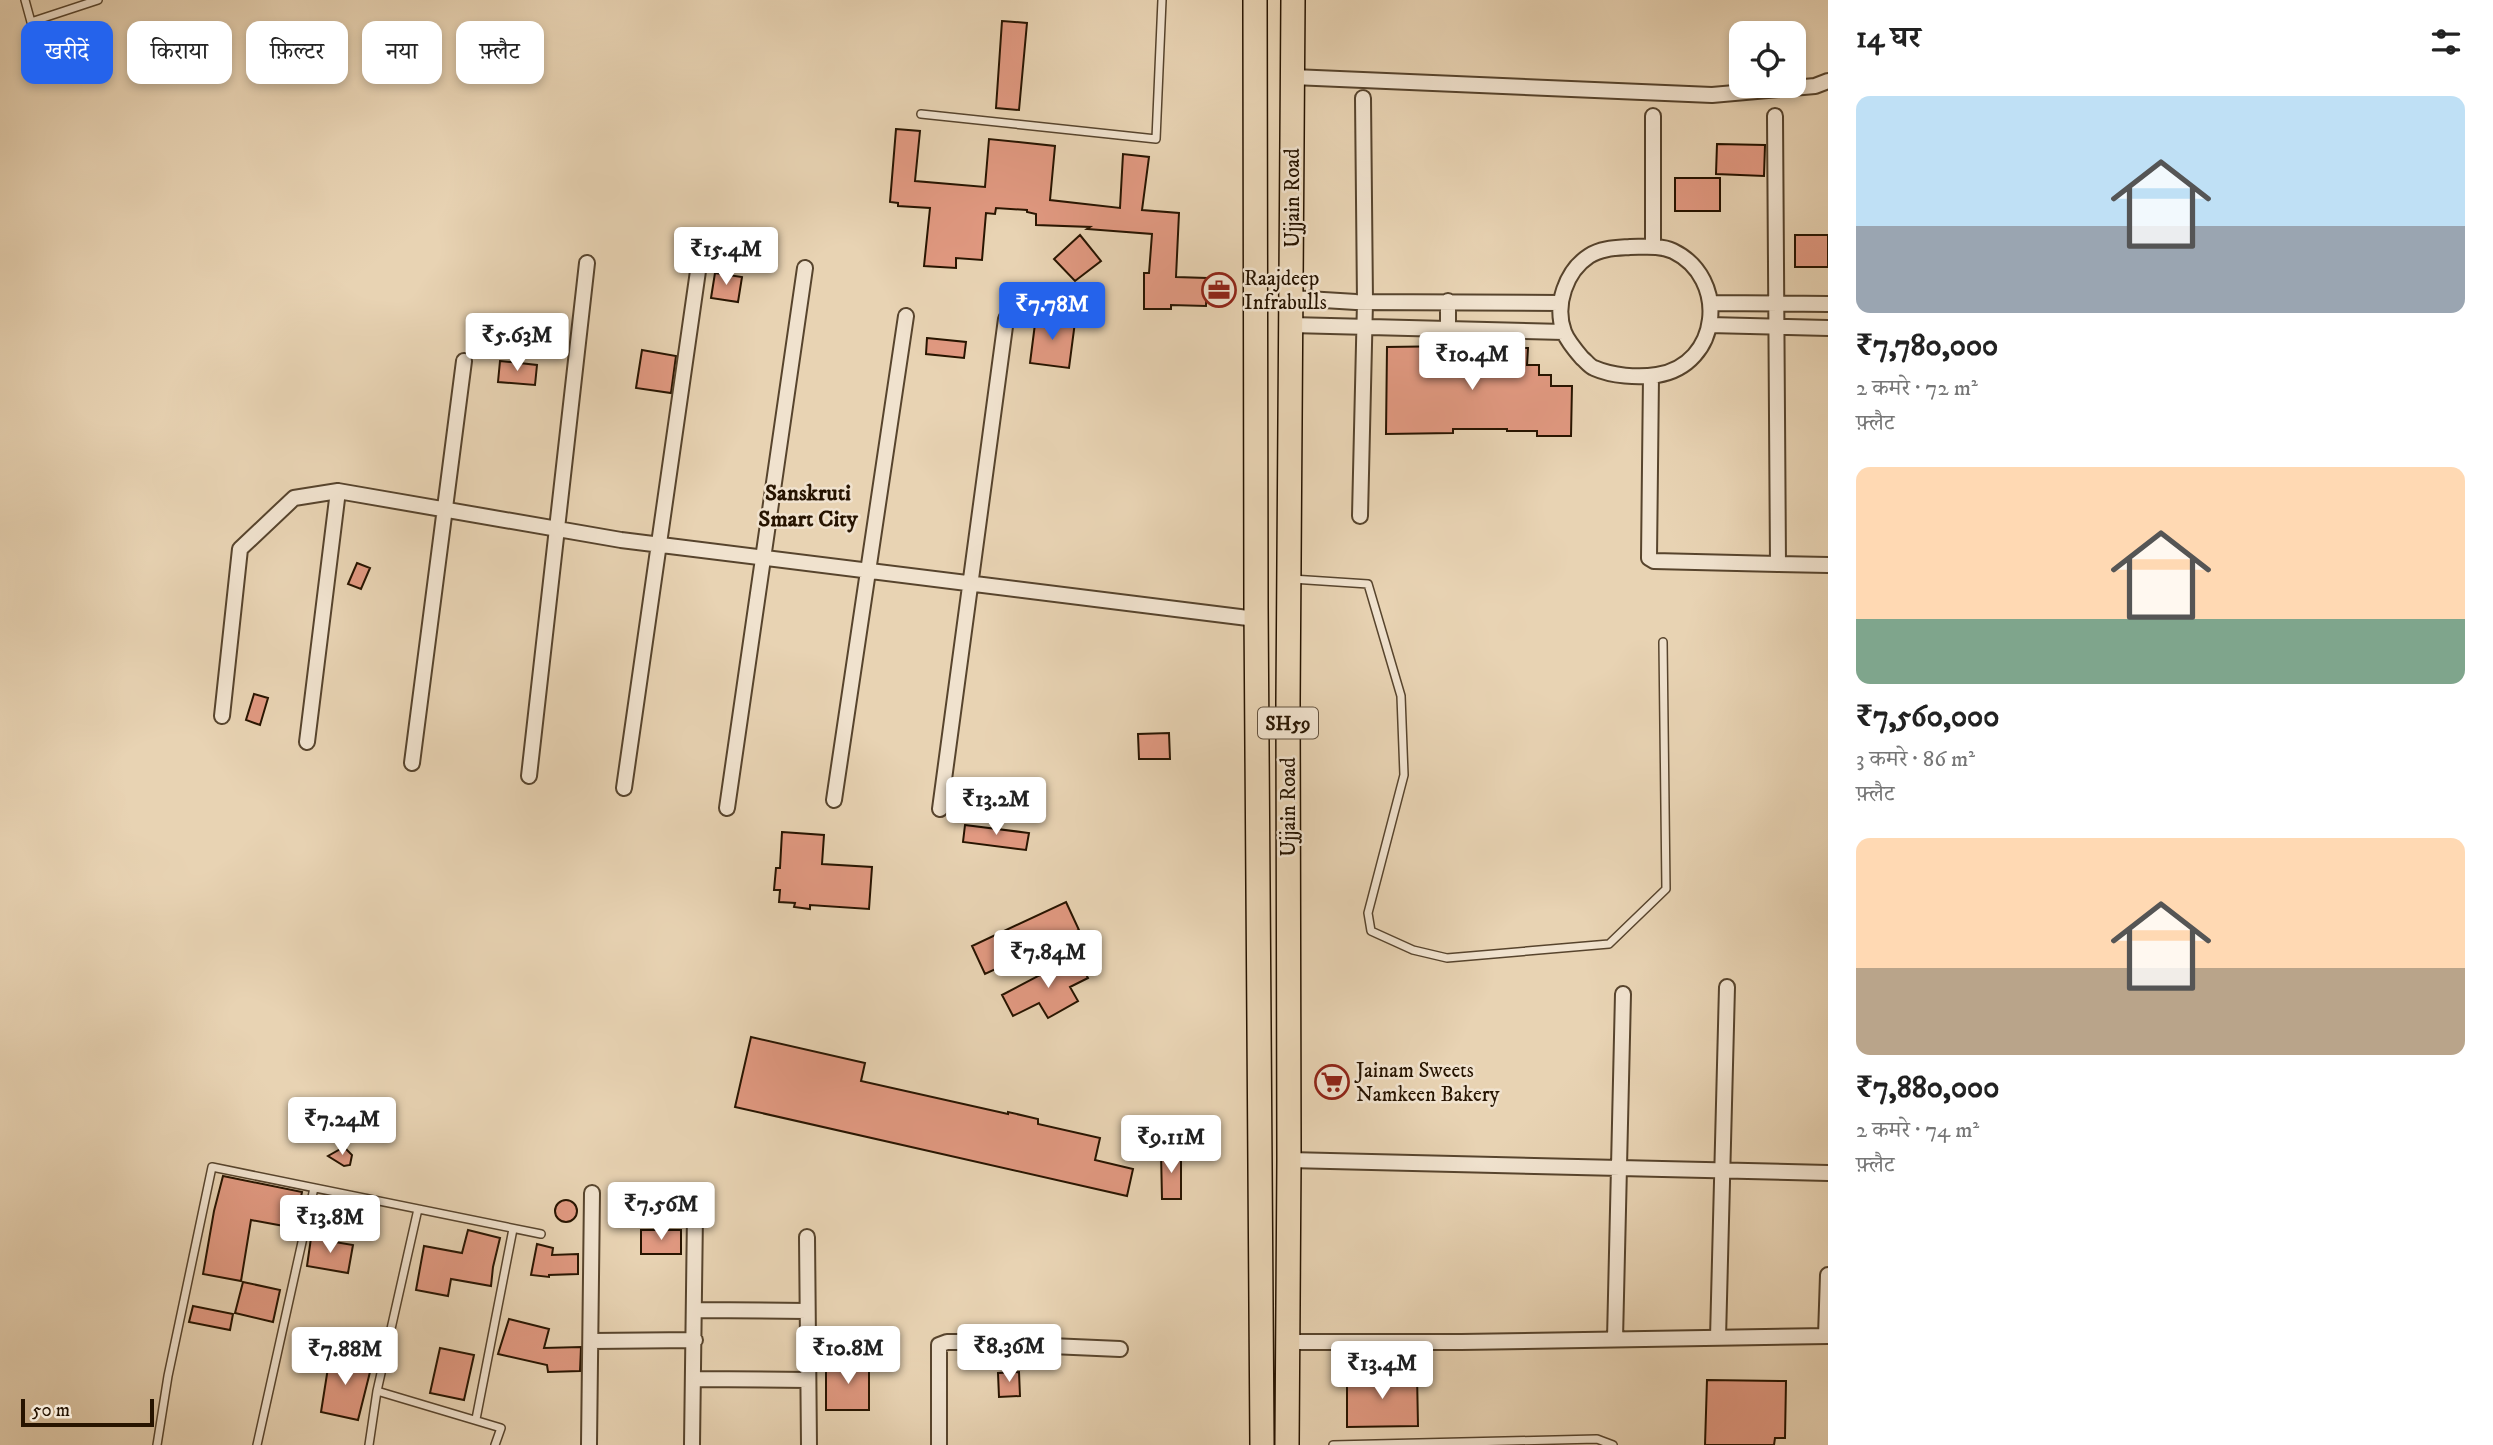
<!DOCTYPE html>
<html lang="hi">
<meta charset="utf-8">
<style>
:root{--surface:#fff;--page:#f6f6f6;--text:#222;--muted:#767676;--accent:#2563eb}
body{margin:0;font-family:"IM FELL DW Pica","Noto Serif Devanagari",serif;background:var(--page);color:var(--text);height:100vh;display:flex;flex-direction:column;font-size:26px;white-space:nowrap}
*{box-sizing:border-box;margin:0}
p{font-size:23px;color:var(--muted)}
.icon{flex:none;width:38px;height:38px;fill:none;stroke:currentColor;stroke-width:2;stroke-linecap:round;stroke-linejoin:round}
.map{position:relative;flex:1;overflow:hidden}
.panel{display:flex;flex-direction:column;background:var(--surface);width:665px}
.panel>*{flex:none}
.guide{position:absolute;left:21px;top:21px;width:665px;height:63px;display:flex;gap:14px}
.tools{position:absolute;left:1729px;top:21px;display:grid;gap:14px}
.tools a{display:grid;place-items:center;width:77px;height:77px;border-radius:14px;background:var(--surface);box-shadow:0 4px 10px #0003;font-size:35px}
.scale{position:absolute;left:21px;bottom:18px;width:133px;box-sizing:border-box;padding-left:7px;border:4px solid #271400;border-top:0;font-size:19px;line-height:24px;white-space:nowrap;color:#271400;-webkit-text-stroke:5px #f0e2ce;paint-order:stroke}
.price{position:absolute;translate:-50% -60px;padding:0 16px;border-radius:7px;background:#fff;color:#222;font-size:23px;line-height:46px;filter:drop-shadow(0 2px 4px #0008)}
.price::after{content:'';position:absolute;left:50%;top:42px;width:21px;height:16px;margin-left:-10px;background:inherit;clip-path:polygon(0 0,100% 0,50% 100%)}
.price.current{background:var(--accent);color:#fff}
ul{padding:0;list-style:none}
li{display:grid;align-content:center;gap:14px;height:371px;padding:0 28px}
li span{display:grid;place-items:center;height:217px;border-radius:14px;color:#555}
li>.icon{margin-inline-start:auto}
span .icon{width:126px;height:126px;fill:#fffc;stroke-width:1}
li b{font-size:30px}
h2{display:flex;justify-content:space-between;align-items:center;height:84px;padding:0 28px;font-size:30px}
.chip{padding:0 24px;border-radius:14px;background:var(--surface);box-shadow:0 4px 10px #0003;font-size:24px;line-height:63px}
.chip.current{background:var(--accent);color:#fff}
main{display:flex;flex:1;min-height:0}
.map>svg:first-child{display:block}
.building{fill:#e19981;stroke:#271400;stroke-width:2}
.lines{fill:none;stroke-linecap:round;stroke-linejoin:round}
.lane-casing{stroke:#57442d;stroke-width:10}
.street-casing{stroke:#57442d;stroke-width:18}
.primary-casing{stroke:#271400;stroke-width:26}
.lane{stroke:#f0e2ce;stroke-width:7}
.street{stroke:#f0e2ce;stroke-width:14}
.primary{stroke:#e8d3b3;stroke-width:23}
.labels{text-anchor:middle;stroke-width:5;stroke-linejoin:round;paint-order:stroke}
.shield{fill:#f0e2ce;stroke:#63523e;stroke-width:2}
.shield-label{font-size:19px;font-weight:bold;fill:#271400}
.street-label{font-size:21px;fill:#271400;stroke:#f0e2ce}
.poi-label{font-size:21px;fill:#271400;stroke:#f0e2ce;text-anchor:start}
.neighbourhood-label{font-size:23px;font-weight:bold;fill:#271400;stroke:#f0e2ce}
</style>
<main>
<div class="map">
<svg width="1828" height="1445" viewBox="0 0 1828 1445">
<rect width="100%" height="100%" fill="#e8d3b3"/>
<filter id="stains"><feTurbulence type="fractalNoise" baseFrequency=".00286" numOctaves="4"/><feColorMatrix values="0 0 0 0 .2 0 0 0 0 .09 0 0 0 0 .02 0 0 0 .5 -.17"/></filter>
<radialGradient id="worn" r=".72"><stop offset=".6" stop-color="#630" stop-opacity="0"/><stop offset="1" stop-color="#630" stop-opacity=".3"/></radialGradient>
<path class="building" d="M1002,21l25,2 -8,87 -23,-2z
M896,129l24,2 -5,50 70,6 4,-48 66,7 -5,54 70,8 3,-54 26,3 -7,53 37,3 -3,64 31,1 -1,28 -35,-1v4h-27v-36h5l3,-39 -65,-5 3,-2 -54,-2v-11l-9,-2v-2l-31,-2 -1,6 -9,-1 -4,47 -26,-2v10l-32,-2 6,-58 -32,-2v-3l-8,-1z
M1717,144l48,1 -1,31 -48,-2z
M1675,178h45v33h-45z
M1080,235l21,26 -26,20 -21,-22z
M1795,235h33v32h-33z
M715,273l27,4 -4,25 -27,-4z
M1036,316l39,6 -6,46 -39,-5z
M927,338l39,4 -2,16 -38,-4z
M1455,346l73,2 -1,17h12v10h12v11h21l-1,50h-34v-5h-30v-2h-54v4l-67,1 1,-87z
M642,350l34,6 -5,37 -35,-5z
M500,361l37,4 -2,20 -37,-3z
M357,563l13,5 -9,21 -13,-5z
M254,694l14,4 -8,27 -14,-5z
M1169,733l1,26h-31l-1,-25z
M965,825l64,8 -3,17 -63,-8z
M782,832l42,3 -2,29 50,3 -3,42 -59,-4v4l-16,-2 1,-4 -16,-1 1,-12h-6l2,-22h4z
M1066,902l13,28 -94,44 -13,-28z
M1076,956l12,22 -18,9 8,14 -30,17 -9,-15 -26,13 -11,-21z
M751,1037l114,26 -4,18 147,33v-2l30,7v5l62,14 -5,22 38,9 -6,27 -392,-89z
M1138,1136l18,4 -3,16 -18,-3z
M344,1147l8,8 -2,10 -6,1 -16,-10z
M1161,1151h20v48h-19z
M223,1176l79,16 -7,36 -44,-8 -10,61 -38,-7 11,-63z
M555 1211a11 11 0 1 1 22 0a11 11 0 1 1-22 0Z
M468,1230l32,8 -7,29 -2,19 -40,-7 -3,17 -32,-6 8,-44 38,7z
M641,1230h40v24h-40z
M311,1238l42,7 -5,28 -41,-7z
M537,1244l16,4 -1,7 26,-1v20l-29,1v2l-18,-2z
M243,1282l37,8 -7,32 -38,-9z
M193,1306l40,8 -3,16 -41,-8z
M509,1319l40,10 -5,19 37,-1 -1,24 -32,1 -1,-7 -49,-11z
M440,1348l34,7 -10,45 -34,-7z
M330,1355l42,9 -14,56 -37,-8z
M826,1361h43v49h-43z
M1019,1372l1,24 -21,1 -1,-24z
M1417,1374l1,52 -71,1v-51z
M1707,1380l79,1 -1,57h-10l-1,7h-69z"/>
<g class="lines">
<g class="lane-casing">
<path id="lane" d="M25,0l6,22 67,-22
M921,114l235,25 6,-139
M1292,579l76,5 33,112 3,79 -36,138 3,18 42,19 34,8 162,-14 57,-55 -3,-247
M377,1391l124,37 -6,17
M476,1419l37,-190
M157,1445l11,-69 44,-209 329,67
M257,1445l57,-257
M369,1445l8,-54 41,-182
M1333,1445l264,-6 16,6"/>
</g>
<g class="street-casing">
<path id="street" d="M1293,77l419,18 103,-9 13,-5
M1653,116v131
M1630,247c14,0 30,-2 43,4 56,27 48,114 -16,124 -19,3 -45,1 -63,-7 -5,-2 -8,-7 -12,-10 -6,-7 -15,-18 -18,-26 -10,-27 2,-61 25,-76 12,-8 27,-8 41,-9z
M1291,298l65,4 205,1
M1448,301v28
M1710,303l118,1
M1291,325l273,7
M1709,325l119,3
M1651,376l-2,182 5,3 124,3 -3,-448
M1360,516l5,-214 -2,-204
M1778,564l50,1
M222,716l18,-167 54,-51 44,-7 283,49 635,79
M307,742l31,-251
M412,763l52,-402
M529,776l58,-513
M624,788l74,-517
M834,800l72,-484
M727,808l78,-540
M940,809l66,-490
M1289,1160l539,13
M807,1237l2,208
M694,1310l113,1
M1826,1336l2,-61
M1718,1338l9,-351
M1615,1339l8,-345
M592,1341l103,-1
M1289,1342h172l367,-6
M693,1379l115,1
M589,1445l3,-252
M692,1445l3,-231
M939,1445v-100l8,-3h14l159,7"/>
</g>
<g class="primary-casing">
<path id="primary" d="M1255,0l1,607 6,838
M1287,1445l2,-285 -1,-459 5,-701"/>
</g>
<use href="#lane" class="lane"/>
<use href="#street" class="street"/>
<use href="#primary" class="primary"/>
</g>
<defs>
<g id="office-ring" transform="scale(1.75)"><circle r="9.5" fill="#f0e2ce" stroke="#8f2418" stroke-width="1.5"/><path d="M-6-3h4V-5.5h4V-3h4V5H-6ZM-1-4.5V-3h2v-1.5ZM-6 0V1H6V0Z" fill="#8f2418"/></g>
<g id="supermarket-ring" transform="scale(1.75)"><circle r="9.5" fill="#f0e2ce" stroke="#8f2418" stroke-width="1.5"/><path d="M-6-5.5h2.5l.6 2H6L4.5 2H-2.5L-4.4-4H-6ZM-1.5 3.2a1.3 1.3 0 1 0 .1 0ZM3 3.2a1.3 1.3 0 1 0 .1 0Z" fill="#8f2418"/></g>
</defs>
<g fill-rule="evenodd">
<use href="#office-ring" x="1219" y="290"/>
<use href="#supermarket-ring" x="1332" y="1082"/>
</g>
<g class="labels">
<rect class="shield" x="1258" y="707.5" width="60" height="31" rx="5"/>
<g class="shield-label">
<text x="1288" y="730">SH59</text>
</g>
<g class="street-label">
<text transform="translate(1292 198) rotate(-90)" y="7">Ujjain Road</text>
<text transform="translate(1288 807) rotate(-90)" y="7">Ujjain Road</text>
</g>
<g class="poi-label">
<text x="1244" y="285">Raajdeep<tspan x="1244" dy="24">Infrabulls</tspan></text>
<text x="1356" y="1077">Jainam Sweets<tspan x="1356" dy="24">Namkeen Bakery</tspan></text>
</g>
<g class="neighbourhood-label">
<text x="808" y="500">Sanskruti<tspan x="808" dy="26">Smart City</tspan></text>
</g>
</g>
<rect width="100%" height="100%" filter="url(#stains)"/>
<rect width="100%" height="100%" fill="url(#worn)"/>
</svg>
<div class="tools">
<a><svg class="icon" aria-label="locate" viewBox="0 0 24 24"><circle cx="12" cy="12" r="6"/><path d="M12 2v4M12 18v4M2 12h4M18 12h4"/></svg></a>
</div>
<div class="scale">50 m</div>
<b class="price" style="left:726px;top:287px">₹15.4M</b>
<b class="price current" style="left:1052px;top:342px">₹7.78M</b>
<b class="price" style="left:517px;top:373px">₹5.63M</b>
<b class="price" style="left:1472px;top:392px">₹10.4M</b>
<b class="price" style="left:996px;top:837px">₹13.2M</b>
<b class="price" style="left:1048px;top:990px">₹7.84M</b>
<b class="price" style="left:342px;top:1157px">₹7.24M</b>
<b class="price" style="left:1171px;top:1175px">₹9.11M</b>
<b class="price" style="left:661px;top:1242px">₹7.56M</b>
<b class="price" style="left:330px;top:1255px">₹13.8M</b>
<b class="price" style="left:1009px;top:1384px">₹8.36M</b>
<b class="price" style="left:848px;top:1386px">₹10.8M</b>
<b class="price" style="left:345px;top:1387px">₹7.88M</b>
<b class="price" style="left:1382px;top:1401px">₹13.4M</b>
<div class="guide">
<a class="chip current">खरीदें</a>
<a class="chip">किराया</a>
<a class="chip">फ़िल्टर</a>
<a class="chip">नया</a>
<a class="chip">फ़्लैट</a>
</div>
</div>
<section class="panel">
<h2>14 घर<svg class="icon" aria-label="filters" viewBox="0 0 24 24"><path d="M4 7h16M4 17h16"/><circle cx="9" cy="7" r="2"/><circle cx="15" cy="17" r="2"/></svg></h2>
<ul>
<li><span style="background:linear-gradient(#bfe0f5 60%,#9aa5b1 0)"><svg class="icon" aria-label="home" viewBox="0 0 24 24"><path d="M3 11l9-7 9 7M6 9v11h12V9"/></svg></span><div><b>₹7,780,000</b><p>2 कमरे · 72 m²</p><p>फ़्लैट</p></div></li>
<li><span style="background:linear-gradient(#ffd9b3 70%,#7fa58c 0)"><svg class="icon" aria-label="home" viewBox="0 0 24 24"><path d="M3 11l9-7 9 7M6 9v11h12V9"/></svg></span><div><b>₹7,560,000</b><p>3 कमरे · 86 m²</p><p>फ़्लैट</p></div></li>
<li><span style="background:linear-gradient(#ffd9b3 60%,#b9a48a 0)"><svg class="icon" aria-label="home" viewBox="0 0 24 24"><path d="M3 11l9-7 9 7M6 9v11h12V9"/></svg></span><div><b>₹7,880,000</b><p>2 कमरे · 74 m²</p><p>फ़्लैट</p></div></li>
</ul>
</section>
</main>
